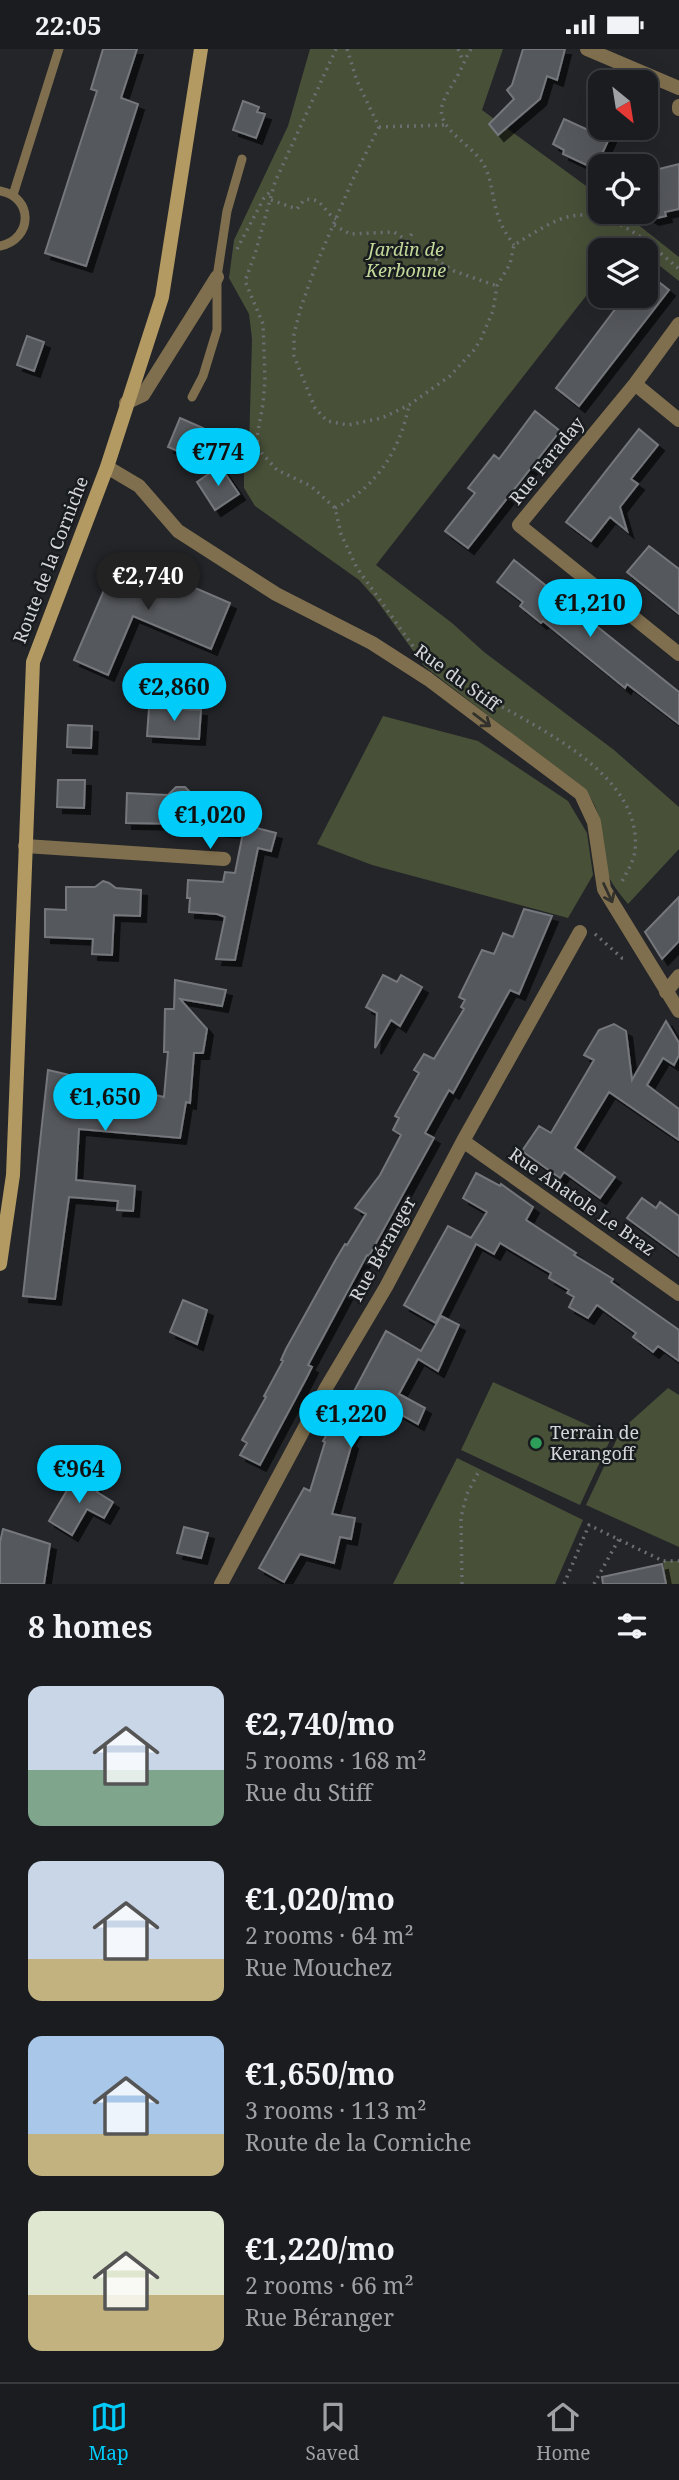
<!DOCTYPE html>
<meta charset="utf-8">
<style>
:root{--surface:#1a1c1f;--page:#27292c;--text:#f1f3f6;--muted:#9fa1a4;--line:#383a3d;--accent:#00cbf9}
body{margin:0;font-family:"Noto Serif",serif;background:var(--page);color:var(--text);height:100vh;display:flex;flex-direction:column;font-size:26px;white-space:nowrap}
*{box-sizing:border-box;margin:0}
p{font-size:23px;color:var(--muted)}
.icon{flex:none;width:38px;height:38px;fill:none;stroke:currentColor;stroke-width:2;stroke-linecap:round;stroke-linejoin:round}
.map{position:relative;height:1535px;overflow:hidden}
.side{display:flex;flex-direction:column;background:var(--surface);flex:1}
.side>*{flex:none}
.needle{width:46px;rotate:150deg}
.controls{position:absolute;left:588px;top:21px;display:grid;gap:14px}
.controls a{display:grid;place-items:center;width:70px;height:70px;border-radius:14px;background:var(--surface);box-shadow:0 7px 28px #0002,0 0 0 2px var(--line);font-size:35px}
.price{position:absolute;translate:-50% -60px;padding:0 16px;border-radius:24px;background:var(--accent);color:#111;font-size:23px;line-height:46px;filter:drop-shadow(0 2px 4px #0008)}
.price::after{content:'';position:absolute;left:50%;top:42px;width:21px;height:16px;margin-left:-10px;background:inherit;clip-path:polygon(0 0,100% 0,50% 100%)}
.price.on{background:#222;color:#fff}
ul{padding:0;list-style:none}
li{display:flex;align-items:center;gap:21px;height:175px;padding:0 28px}
li span{display:grid;place-items:center;flex:none;width:196px;height:140px;border-radius:14px;color:#555}
li>.icon{margin-inline-start:auto}
span .icon{width:84px;height:84px;fill:#fffc;stroke-width:1}
li b{font-size:30px}
h2{display:flex;justify-content:space-between;align-items:center;height:84px;padding:0 28px;font-size:30px}
.status{display:flex;justify-content:space-between;align-items:center;height:49px;padding:0 35px;background:var(--surface);direction:ltr}
.status svg{height:19px;fill:currentColor}
.tabs{display:flex;justify-content:space-around;align-items:center;height:98px;border-top:2px solid var(--line);background:var(--surface);font-size:19px;color:var(--muted)}
.tabs a{display:grid;justify-items:center;gap:4px}
.tabs .on{color:var(--accent)}
.map>svg:first-child{display:block}
.green{fill:#485038}
.building{fill:#55585c;stroke:#74777c;stroke-width:2;filter:url(#shadow)}
.lines{fill:none;stroke-linecap:round;stroke-linejoin:round}
.path{stroke:#6d6e72;stroke-width:3.5;stroke-dasharray:2 5;stroke-linecap:butt}
.lane{stroke:#7f6f4e;stroke-width:9}
.street{stroke:#7f6f4e;stroke-width:14}
.secondary{stroke:#b39962;stroke-width:14}
.oneway{stroke:#32312b}
.leisure-dot{fill:#2e9e5b;stroke:#191c1f;stroke-width:2.5}
.labels{text-anchor:middle;stroke-width:5;stroke-linejoin:round;paint-order:stroke}
.park-label{font-size:18px;font-style:italic;fill:#c3d99a;stroke:#191c1f}
.street-label{font-size:18px;fill:#d5d6d9;stroke:#191c1f}
.poi-label{font-size:18px;fill:#d5d6d9;stroke:#191c1f;text-anchor:start}
</style>
<div class="status"><b>22:05</b><svg viewBox="0 0 49 12"><path d="M0 12V9h3v3zM5 12V6h3v6zM10 12V3h3v9zM15 12V0h3v12zM26 1h20v11H26zM47 4h2v5h-2z"/></svg></div>
<div class="map">
<svg width="679" height="1535" viewBox="0 0 679 1535">
<defs>
<filter id="shadow"><feDropShadow dx="6" dy="6" stdDeviation="0" flood-color="#0009"/></filter>
</defs>
<rect width="100%" height="100%" fill="#232529"/>
<path class="green" d="M310,0h193l-21,61 118,86v16h22l57,45v24l-33,-26v-5h-6l-11,-9 -7,9h-22v28l-224,287 76,58 32,29 130,98 65,57v42l-51,55c-8,-10 -17,-20 -21,-32 -10,-32 1,-51 -21,-81l-162,-125 -49,-68 -16,-18 -104,-74 -11,-18v-15l5,-25 3,-109 -3,-25 -20,-36 5,-38 54,-114z
M383,667l95,25 90,60 19,32 6,42 -25,43 -196,-53 -55,-21z
M493,1333l119,54 -32,69 -119,-55z
M668,1339l11,7v152l-93,-42 35,-75z
M457,1409l126,62 -28,64h-162z
M663,1512h16v23h-13z"/>
<path class="building" d="M103,0h34l-16,49 17,6 -52,162 -41,-13 52,-162 -6,-2z
M523,0h42l-8,31 -10,-4 -7,23 -42,36 -9,-11 25,-25 -7,-9 5,-5z
M243,52l16,6 -2,5 8,2 -9,24 -23,-8z
M564,70l24,11 1,-2h25l-19,41 -32,-15 1,-4 -11,-6z
M679,115v45l-14,3 1,4 -13,3 -7,-4v-32l11,-4 -2,-9z
M646,223l23,18 -90,116 -23,-18 69,-92h21z
M27,287l17,6 -10,29 -17,-6z
M535,362l25,20 -92,117 -23,-17 30,-38 -7,-5 26,-33 5,4z
M180,369l23,10 -13,28 -22,-9z
M639,380l19,16 -27,34 7,5 -18,23 7,24 -17,-14 -19,24 -25,-19z
M220,417l19,28 -24,16 -18,-28z
M649,497l30,23v45l-52,-42z
M119,506l111,48 -19,46 -78,-33 -25,59 -34,-15z
M514,511l165,132v32l-52,-40 -2,4 -82,-67 -2,2 -21,-17 3,-4 -26,-20z
M149,659l52,2 -2,29 -52,-3z
M68,676l24,1 -1,22 -24,-1z
M58,731h27l-1,28 -27,-1z
M176,738h9l5,5 35,1 25,7 -5,25 31,8 -5,18 -13,-3 -23,112 -19,-1 9,-42 -8,-3 -28,-2 1,-14h-3l1,-18 35,2 2,-10 10,1 8,-40 -59,-6v-3l-58,-1 1,-30 41,2z
M103,832l6,2 7,5 25,2 -1,26 -26,-1 -2,40 -20,-1 1,-15 -48,-2v-28l21,1v-23h29z
M679,848v44l-17,18 -17,-27z
M524,860l28,7 -33,78 -9,-4 -57,103 -4,-3 -24,43 9,5 -65,118 -2,-1 -59,110 4,2 -5,10 -47,88 -20,-10 7,-12 -5,-3 24,-43 -2,-1 19,-35 -2,-1 5,-11 50,-90 9,-15 2,1 19,-31 -11,-6 25,-33 21,-40 -8,-5 6,-12 -4,-2 24,-43 -5,-3 10,-16 10,5 30,-50 -3,-2 4,-7 -6,-3 23,-47 12,4 9,-21 10,4z
M383,926l14,7 4,-7 21,12 -22,39 -9,-6 -16,28 2,-35 -11,-6z
M175,931l51,10 -4,16 -42,-7 27,30 -4,24h-9l-4,50 -4,-1 -6,36 -101,-9 -3,51 59,6 -2,25 -16,-1 1,-9 -49,-4 -14,102 -32,-3 25,-226 116,27 4,-45h-4l1,-43h9z
M666,972l13,22v12l-5,10 -11,-7 -16,27 32,24v31l-70,-48 -34,56 40,29 -15,21 -36,-26 -4,6 -38,-27 17,-25 12,7 43,-73 -10,-5 15,-25 15,-6 12,7 6,49z
M476,1124l24,13 1,-2 32,23 -7,13 50,33 -2,2 39,24 -2,3 68,48v31l-21,-15 -5,6 -20,-15 3,-4 -39,-28 -9,13 -19,-11 5,-10 -7,-4 2,-3 -20,-12 2,-5 -51,-30 -6,11 -18,-10 -40,79 -32,-18 44,-79 23,12 16,-26 -24,-14z
M642,1149l14,10 4,-6 19,14v40l-52,-38z
M183,1251l24,10 -10,34 -27,-12z
M441,1267l18,9 -21,46 -20,-12 -19,35 26,14 -7,16 -45,-25 -24,41 3,3 -20,71 23,4 -4,21 -11,-2 -6,26 -34,-9 -16,28 -25,-14 45,-80 6,3 15,-49 -2,-1 17,-30 3,1 43,-81 35,20z
M76,1426l19,11 -2,2 5,2 -1,2 16,10 -9,16 -17,-9 -15,26 -23,-14z
M184,1478l24,6 -7,25 -24,-5z
M3,1480l47,15 -6,40h-44v-42z
M662,1515l4,20h-63l-1,-7z"/>
<g class="lines">
<path class="path" d="M336,0l-61,133 -20,72 -10,27 18,43 2,56 -2,24 -6,33 1,12 19,21 34,16 24,22 6,26 16,34 58,81
M347,0l10,32 22,46
M458,0l5,12
M471,0c-5,8 -8,16 -12,24 -12,24 -30,37 -5,61 10,10 23,19 30,31 8,15 8,32 13,47 3,13 10,23 17,33
M379,78l-26,52 -37,86 -15,42 -7,27v22l21,52 12,13 21,4 34,-7 27,-13 41,-29 24,-26 7,-11 12,-28 4,-25 13,-22 4,-19c15,-9 31,-20 47,-26 47,-17 86,23 118,50
M379,78l66,-2
M271,151l26,9 7,-9c19,-4 19,12 32,19
M334,176l16,9 44,-2 60,39 43,15
M237,200l27,-51 8,-8
M378,212l29,-19 7,-12
M335,459c42,-21 65,-58 74,-103
M478,644c54,33 165,79 157,157 -1,12 -10,25 -15,35
M595,885l27,24 5,1
M462,1535l-1,-67 6,-23 13,-25
M564,1535l25,-59 74,36h16
M594,1535l25,-45"/>
<path class="lane" d="M0,142c34,6 33,48 0,55
M13,146l46,-146
M192,348l11,-21 14,-46v-53l10,-66 15,-52"/>
<path class="street" d="M587,0l92,39
M679,57v3
M679,275l-44,60 -116,141 160,129
M635,335l44,36
M126,354l17,-8 74,-118
M107,418l32,19 39,45 98,63 96,49 56,36 153,115 13,28 10,67 75,122
M25,797l199,13
M666,943l13,-16
M463,1092l216,153
M221,1535l105,-196 60,-101 77,-146 117,-209"/>
<path class="secondary" d="M0,1215l13,-89 20,-513 74,-195 55,-170 39,-248"/>
</g>
<defs><path id="oneway-shaft" d="M-6 0H5M1.5-3L5.5 0L1.5 3" fill="none" stroke-width="1.6" stroke-linecap="round" stroke-linejoin="round" transform="scale(1.75)"/></defs>
<g class="oneway">
<use href="#oneway-shaft" transform="translate(482 671) rotate(37)"/>
<use href="#oneway-shaft" transform="translate(608 844) rotate(65)"/>
</g>
<circle class="leisure-dot" cx="536" cy="1394" r="7"/>
<g class="labels">
<g class="park-label">
<text x="406" y="207">Jardin de<tspan x="406" dy="21">Kerbonne</tspan></text>
</g>
<g class="street-label">
<text transform="translate(547 412) rotate(-51)" y="6">Rue Faraday</text>
<text transform="translate(51 511) rotate(-69)" y="6">Route de la Corniche</text>
<text transform="translate(457 629) rotate(36)" y="6">Rue du Stiff</text>
<text transform="translate(582 1153) rotate(35)" y="6">Rue Anatole Le Braz</text>
<text transform="translate(383 1200) rotate(-61)" y="6">Rue Béranger</text>
</g>
<g class="poi-label">
<text x="550" y="1390">Terrain de<tspan x="550" dy="21">Kerangoff</tspan></text>
</g>
</g>
</svg>
<div class="controls">
<a><svg class="needle" viewBox="-14 -14 28 28"><path d="M0-13l5 13h-10z" fill="#e53935"/><path d="M0 13l5-13h-10z" fill="#9fa1a4"/></svg></a>
<a><svg class="icon" aria-label="locate" viewBox="0 0 24 24"><circle cx="12" cy="12" r="6"/><path d="M12 2v4M12 18v4M2 12h4M18 12h4"/></svg></a>
<a><svg class="icon" aria-label="layers" viewBox="0 0 24 24"><path d="M12 4l9 5-9 5-9-5zM3 14l9 5 9-5"/></svg></a>
</div>
<b class="price" style="left:218px;top:439px">€774</b>
<b class="price on" style="left:148px;top:563px">€2,740</b>
<b class="price" style="left:590px;top:590px">€1,210</b>
<b class="price" style="left:174px;top:674px">€2,860</b>
<b class="price" style="left:210px;top:802px">€1,020</b>
<b class="price" style="left:105px;top:1084px">€1,650</b>
<b class="price" style="left:351px;top:1401px">€1,220</b>
<b class="price" style="left:79px;top:1456px">€964</b>
</div>
<section class="side">
<h2>8 homes<svg class="icon" aria-label="filters" viewBox="0 0 24 24"><path d="M4 7h16M4 17h16"/><circle cx="9" cy="7" r="2"/><circle cx="15" cy="17" r="2"/></svg></h2>
<ul>
<li><span style="background:linear-gradient(#c9d6e8 60%,#7fa58c 0)"><svg class="icon" aria-label="home" viewBox="0 0 24 24"><path d="M3 11l9-7 9 7M6 9v11h12V9"/></svg></span><div><b>€2,740/mo</b><p>5 rooms · 168 m²</p><p>Rue du Stiff</p></div></li>
<li><span style="background:linear-gradient(#c9d6e8 70%,#c2b280 0)"><svg class="icon" aria-label="home" viewBox="0 0 24 24"><path d="M3 11l9-7 9 7M6 9v11h12V9"/></svg></span><div><b>€1,020/mo</b><p>2 rooms · 64 m²</p><p>Rue Mouchez</p></div></li>
<li><span style="background:linear-gradient(#a9c7e8 70%,#c2b280 0)"><svg class="icon" aria-label="home" viewBox="0 0 24 24"><path d="M3 11l9-7 9 7M6 9v11h12V9"/></svg></span><div><b>€1,650/mo</b><p>3 rooms · 113 m²</p><p>Route de la Corniche</p></div></li>
<li><span style="background:linear-gradient(#dfe7d0 60%,#c2b280 0)"><svg class="icon" aria-label="home" viewBox="0 0 24 24"><path d="M3 11l9-7 9 7M6 9v11h12V9"/></svg></span><div><b>€1,220/mo</b><p>2 rooms · 66 m²</p><p>Rue Béranger</p></div></li>
</ul>
</section>
<nav class="tabs">
<a class="on"><svg class="icon" aria-label="map" viewBox="0 0 24 24"><path d="M3 6l6-2 6 2 6-2v14l-6 2-6-2-6 2zM9 4v14M15 6v14"/></svg>Map</a>
<a><svg class="icon" aria-label="saved" viewBox="0 0 24 24"><path d="M7 4h10v16l-5-4-5 4z"/></svg>Saved</a>
<a><svg class="icon" aria-label="home" viewBox="0 0 24 24"><path d="M3 11l9-7 9 7M6 9v11h12V9"/></svg>Home</a>
</nav>
